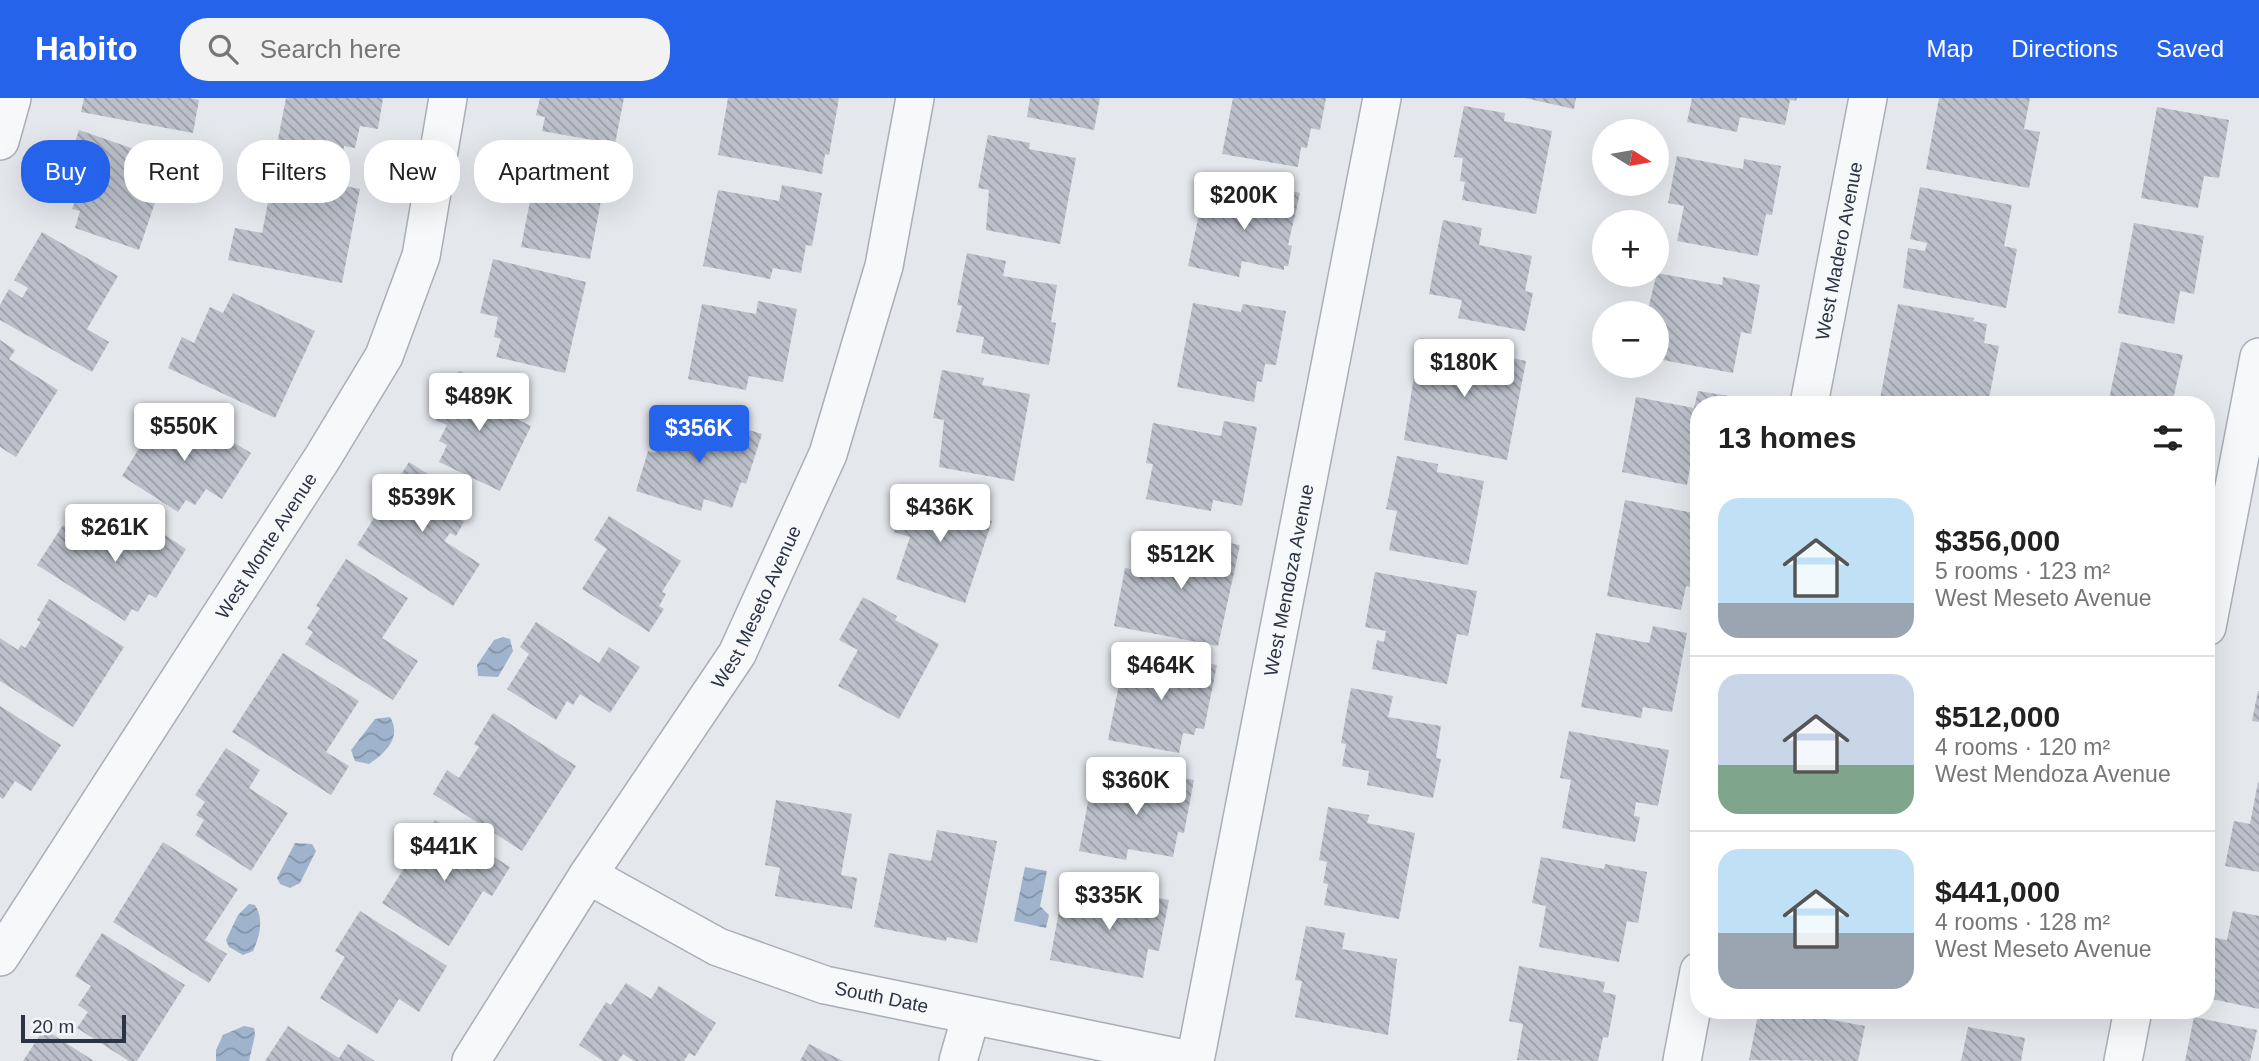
<!DOCTYPE html>
<meta charset="utf-8">
<style>
:root{--surface:#fff;--page:#f2f2f2;--text:#222;--muted:#767676;--line:#e0e0e0;--accent:#2563eb}
body{margin:0;font-family:Arial,sans-serif;background:var(--page);color:var(--text);height:100vh;display:flex;flex-direction:column;font-size:26px;white-space:nowrap}
*{box-sizing:border-box;margin:0}
p{font-size:23px;color:var(--muted)}
.icon{flex:none;width:38px;height:38px;fill:none;stroke:currentColor;stroke-width:2;stroke-linecap:round;stroke-linejoin:round}
.map{position:relative;flex:1;overflow:hidden}
.drawer{position:absolute;left:1690px;top:298px;width:525px;height:623px;display:flex;flex-direction:column;background:var(--surface);border-radius:28px;box-shadow:0 7px 28px #0002}
.drawer>*{flex:none}
.guide{position:absolute;left:21px;top:42px;width:665px;height:63px;display:flex;gap:14px}
.needle{width:46px;rotate:101deg}
.fabs{position:absolute;left:1592px;top:21px;display:grid;gap:14px}
.fabs a{display:grid;place-items:center;width:77px;height:77px;border-radius:50%;background:var(--surface);box-shadow:0 7px 28px #0002;font-size:35px}
.scale{position:absolute;left:21px;bottom:18px;width:105px;box-sizing:border-box;padding-left:7px;border:4px solid #2b3445;border-top:0;font-size:19px;line-height:24px;white-space:nowrap;color:#2b3445;-webkit-text-stroke:5px #f4f6f9;paint-order:stroke}
.price{position:absolute;translate:-50% -60px;padding:0 16px;border-radius:7px;background:#fff;color:#222;font-size:23px;line-height:46px;filter:drop-shadow(0 2px 4px #0008)}
.price::after{content:'';position:absolute;left:50%;top:42px;width:21px;height:16px;margin-left:-10px;background:inherit;clip-path:polygon(0 0,100% 0,50% 100%)}
.price.active{background:var(--accent);color:#fff}
ul{padding:0;list-style:none}
li{display:flex;align-items:center;gap:21px;height:175px;padding:0 28px}
li+li{border-top:2px solid var(--line)}
li span{display:grid;place-items:center;flex:none;width:196px;height:140px;border-radius:21px;color:#555}
li>.icon{margin-inline-start:auto}
span .icon{width:84px;height:84px;fill:#fffc;stroke-width:1}
li b{font-size:30px}
h2{display:flex;justify-content:space-between;align-items:center;height:84px;padding:0 28px;font-size:30px}
.pill{padding:0 24px;border-radius:28px;background:var(--surface);box-shadow:0 7px 28px #0002;font-size:24px;line-height:63px}
.pill.active{background:var(--accent);color:#fff}
header{display:flex;align-items:center;gap:42px;box-sizing:border-box;height:98px;padding:0 35px;background:var(--accent);color:#fff}
header strong{font-size:33px}
nav{display:flex;gap:38px;margin-inline-start:auto;font-size:24px}
.search{width:490px;height:63px;background:var(--page);display:flex;align-items:center;gap:18px;box-sizing:border-box;padding:0 24px;border-radius:28px;color:var(--muted);font-size:26px}
.map>svg:first-child{display:block}
.water{fill:url(#water-waves)}
.building{fill:url(#building-back-hatch)}
.lines{fill:none;stroke-linecap:round;stroke-linejoin:round}
.minor-casing{stroke:#a9aeb7;stroke-width:40}
.minor{stroke:#f7f8fa;stroke-width:37}
.labels{text-anchor:middle;stroke-width:7;stroke-linejoin:round;paint-order:stroke}
.street-label{font-size:19px;fill:#2b3445;stroke:#f4f6f9}
</style>
<header>
<strong>Habito</strong>
<div class="search"><svg class="icon" aria-label="search" viewBox="0 0 24 24"><circle cx="10" cy="10" r="6"/><path d="M15 15l6 6"/></svg>Search here</div>
<nav><a>Map</a><a>Directions</a><a>Saved</a></nav>
</header>
<div class="map">
<svg width="2259" height="963" viewBox="0 0 2259 963">
<defs>
<pattern id="water-waves" width="16" height="10" patternUnits="userSpaceOnUse" patternTransform="scale(1.75)"><rect width="16" height="10" fill="#9fb4cc"/><path d="M0 5q4-4 8 0t8 0" fill="none" stroke="#8293a7"/></pattern>
<pattern id="building-back-hatch" width="6" height="6" patternUnits="userSpaceOnUse" patternTransform="scale(1.75)"><rect width="6" height="6" fill="#bbc0ca"/><path d="M-1 5l2 2M0 0l6 6M5-1l2 2" fill="none" stroke="#989da6"/></pattern>
</defs>
<rect width="100%" height="100%" fill="#e4e7ec"/>
<path class="water" d="M503,539l7,2 3,12 -15,26 -20,-1 -1,-11 17,-25z
M390,619c12,20 -4,36 -21,47l-14,-3 -4,-11 24,-31z
M295,745l17,1 4,7 -16,32 -10,5 -10,-4 -3,-6z
M1025,769l22,4 -7,35 9,9 -3,13 -32,-7z
M249,806l6,1c9,14 5,31 -2,46l-10,4 -14,-8 -3,-7 12,-25z
M244,928l10,2 1,7 -6,26h-33v-11l7,-15z"/>
<path class="building" d="M84,0h106l9,2 -6,33 -112,-21z
M286,0h97l-5,31 -18,-3 -5,22 -11,-2 -3,17 -65,-13z
M540,0h84l-9,46 -73,-13 3,-14 -9,-2z
M728,0h111l-10,57 -4,-1 -3,20 -104,-19z
M1030,0h70l-6,32 -67,-13z
M1233,0h93l-6,32 -9,-2 -4,20 -6,-1 -3,20 -76,-13z
M1525,0h51l-2,11z
M1692,0h105l-1,3 -6,-1 -5,25 -45,-8 -3,15 -50,-10z
M1939,0h91l-6,31 16,3 -11,56 -103,-19z
M1464,8l41,7 -1,8 48,10 -16,83 -74,-14 3,-18 -5,-1 3,-23 -9,-1z
M2157,9l72,13 -10,58 -15,-2 -6,32 -57,-10z
M79,32l90,31 -30,89 -64,-22 5,-17 -8,-2 7,-20 -18,-6z
M988,37l42,8 -1,6 47,9 -16,86 -74,-14 3,-40 -11,-2z
M513,52l94,18 -17,91 -69,-12 9,-46 -25,-5z
M1677,58l66,13 1,-10 37,7 -9,49 -6,-1 -8,42 -81,-15 7,-35 -16,-3z
M274,74l86,17 -18,94 -114,-23 7,-32 27,5z
M782,87l40,8 -10,53 -6,-1 -5,28 -28,-5 -3,11 -67,-13 15,-76 61,11z
M1268,87l32,8 -12,52 4,1 -4,20h-4v4l-42,-9 -3,16 -51,-11 16,-75 60,12z
M1920,89l92,18 -8,41 13,3 -11,59 -103,-20 5,-40 17,3 2,-8 -17,-4z
M1443,122l39,8 -3,17 53,11 -7,35 8,2 -8,38 -67,-13 4,-18 -33,-6z
M2134,125l70,13 -10,58 -14,-3 -6,33 -56,-11z
M42,134l76,44 -31,53 22,13 -17,30 -92,-52v-15l9,-16 13,9 6,-10 -14,-8z
M967,155l39,8 -3,15 54,9 -6,37 5,1 -7,42 -68,-12 3,-16 -28,-5 6,-26 -5,-1z
M493,161l93,23 -21,91 -69,-16 5,-18 -7,-2 4,-20 -18,-4z
M1657,175l65,12 1,-8 37,8 -9,49 -10,-2 -8,41 -76,-14 5,-41 -5,-1v-4h-10z
M233,195l82,38 -40,87 -107,-50 14,-31 12,6 16,-36 13,6z
M758,203l39,8 -14,73 -34,-6 -3,14 -58,-11 14,-75 54,10z
M1193,205l48,9 2,-8 43,7 -10,54 -11,-1 -3,18 -5,-1 -3,21 -77,-15z
M1898,206l76,14 -1,3 14,3 -3,19 15,3 -11,58h-109z
M1420,240l106,23 -19,99 -103,-20z
M0,242l15,10 -6,9 49,31 -42,67 -16,-10z
M2121,244l62,13 -11,49h-64z
M942,272l42,8 -2,7 48,9 -16,87 -75,-14 5,-47 -11,-2z
M459,273l37,17 -8,17 43,21 -31,65 -61,-29 8,-17 -8,-4 8,-16 -11,-5z
M1698,293l31,5 -1,8h-29v65l-9,-2 -3,18 -65,-13 14,-75 58,11z
M164,310l48,30 4,-6 35,21 -29,46 -16,-10 -11,16 -9,-5 -8,12 -56,-36z
M666,322l52,17 5,-15 39,12 -16,50 -5,-2 -9,26 -28,-9 -3,12 -65,-20 12,-40 7,2z
M1224,323l33,6 -15,79 -29,-6 -2,11 -65,-12 7,-35 -7,-1 7,-40 68,13z
M1397,358l41,8 -1,8 47,9 -16,84 -79,-15 8,-39 -11,-2z
M409,364l61,39 -11,18 5,3 -8,14 -6,-3 -6,8 36,23 -27,42 -96,-61z
M910,387l38,13 -2,7 46,16 -27,82 -69,-24 14,-42 -16,-5z
M1625,402l74,14v54l-4,-1 -4,20 -5,-1 -5,24 -74,-14z
M124,410l62,41 -30,49 -7,-4 -11,18 -6,-3 -7,12 -88,-56 26,-40 36,23z
M609,418l72,45 -19,31 4,2 -7,12 5,3 -15,23 -67,-43 25,-40 -13,-9z
M1166,433l74,14 -22,101 -104,-20 11,-58 33,6z
M346,461l62,39 -26,40 36,23 -25,39 -88,-56 8,-12 -6,-4 13,-20 -4,-2z
M1375,474l102,19 -9,45 -11,-2 -10,50 -75,-15 5,-29 7,2 2,-11 -21,-4z
M863,499l34,19 -2,4 44,24 -40,75 -61,-33 20,-36 -19,-10z
M49,501l75,48 -51,80 -73,-46v-43l18,12 3,-5 4,3 16,-26 -4,-2z
M536,524l63,41 10,-16 31,20 -30,46 -30,-19 -7,11 -6,-4 -11,19 -49,-31 22,-35 -9,-7z
M1653,528l34,7 -15,79 -29,-5 -2,11 -60,-11 15,-74 53,10z
M283,555l76,48 -33,51 23,14 -18,29 -99,-63z
M1125,556l49,10 1,-7 42,8 -13,64 -8,-1 -2,7 -11,-2 -4,20 -71,-13z
M1351,590l42,8 -5,21 53,9 -5,32 5,1 -8,39 -66,-13 2,-14 -27,-5 4,-22 -5,-1z
M2258,593h1v31l-7,-1z
M0,608l61,39 -30,46 -16,-10 -12,18 -3,-2z
M493,615l83,53 -54,85 -89,-57 14,-24 12,8 20,-31 -5,-3z
M1569,633l100,19 -11,56 -22,-4 -2,14 6,1 -5,25 -73,-14 9,-48 -11,-2z
M226,650l34,22 -11,18 39,25 -37,58 -56,-36 9,-15 -8,-5 9,-13 -10,-7z
M1153,674l41,8 -10,53 -6,-1 -5,25 -45,-8 -2,11 -47,-9 13,-71 57,10z
M2258,684l1,1v89l-34,-6 9,-45 16,3z
M776,702l76,14 -11,61 16,3 -5,31 -77,-13 5,-28 -15,-3z
M1328,709l41,8 -2,8 48,10 -16,86 -75,-14 4,-21 -5,-1 4,-21 -8,-2z
M435,722l75,47 -18,29 -9,-5 -34,55 -67,-43z
M937,732l60,11 -20,102 -30,-6 -1,4 -72,-14 15,-74 42,8z
M163,744l75,47 -33,51 22,14 -18,29 -96,-61z
M1541,759l63,12 1,-5 42,8 -9,51 -11,-2 -8,41 -80,-15 7,-41 -14,-3z
M1063,791l65,13 1,-9 40,7 -10,51 -11,-2 -5,29 -93,-18z
M360,813l87,55 -28,46 -20,-13 -22,35 -57,-36 25,-41 -10,-6z
M2233,813l26,5v93l-52,-11v-44l3,-17 17,3z
M1306,828l39,7 -3,16 55,10 -9,76 -93,-18 7,-36 -7,-1z
M102,835l83,52 -48,76h-8l-52,-33 11,-16 -10,-7 13,-19 -16,-10z
M1519,868l86,16 -2,10 13,3 -8,43 -5,-1 -5,24 -81,-1 6,-36 -14,-3z
M626,885l25,16 8,-13 57,37 -21,33 -6,-3 -5,8h-50l-11,-7 -5,7h-15l-24,-16 27,-43 5,3z
M1759,912h20l86,16 -7,35 -109,-1z
M2194,919l63,13 -7,31h-65z
M288,928l51,32 9,-14 27,17h-110z
M1968,929l57,11 -4,23h-60z
M44,931l50,32h-71z
M809,946l34,17h-43z"/>
<g class="lines">
<g class="minor-casing">
<g id="minor">
<path d="M0,43l12,-43"/>
<path id="s1" d="M1809,306l59,-306"/>
<path d="M2207,529l52,-270"/>
<path id="s2" d="M588,777l130,72 107,38 370,76"/>
<path id="s3" d="M0,859l323,-500 61,-101 37,-100 27,-158"/>
<path id="s4" d="M471,963l117,-186 149,-221 91,-200 56,-188 31,-168"/>
<path d="M958,963l13,-45"/>
<path id="s5" d="M1195,963l187,-963"/>
<path d="M1682,963l17,-90"/>
<path d="M2123,963l10,-51"/>
</g>
</g>
<use href="#minor" class="minor"/>
</g>
<g class="labels">
<g class="street-label">
<text dy="7" stroke="none"><textPath href="#s1" startOffset="156">West Madero Avenue</textPath></text>
<text dy="7" stroke="none"><textPath href="#s3" startOffset="490">West Monte Avenue</textPath></text>
<text dy="7" stroke="none"><textPath href="#s5" startOffset="490">West Mendoza Avenue</textPath></text>
<text dy="7" stroke="none"><textPath href="#s4" startOffset="537">West Meseto Avenue</textPath></text>
<text dy="7" stroke="none"><textPath href="#s2" startOffset="320">South Date</textPath></text>
</g>
</g>
</svg>
<div class="fabs">
<a><svg class="needle" viewBox="-14 -14 28 28"><path d="M0-13l5 13h-10z" fill="#e53935"/><path d="M0 13l5-13h-10z" fill="#767676"/></svg></a>
<a>+</a>
<a>−</a>
</div>
<div class="scale">20 m</div>
<b class="price" style="left:1244px;top:134px">$200K</b>
<b class="price" style="left:1464px;top:301px">$180K</b>
<b class="price" style="left:479px;top:335px">$489K</b>
<b class="price" style="left:184px;top:365px">$550K</b>
<b class="price active" style="left:699px;top:367px">$356K</b>
<b class="price" style="left:422px;top:436px">$539K</b>
<b class="price" style="left:940px;top:446px">$436K</b>
<b class="price" style="left:115px;top:466px">$261K</b>
<b class="price" style="left:1181px;top:493px">$512K</b>
<b class="price" style="left:1161px;top:604px">$464K</b>
<b class="price" style="left:1136px;top:719px">$360K</b>
<b class="price" style="left:444px;top:785px">$441K</b>
<b class="price" style="left:1109px;top:834px">$335K</b>
<div class="guide">
<a class="pill active">Buy</a>
<a class="pill">Rent</a>
<a class="pill">Filters</a>
<a class="pill">New</a>
<a class="pill">Apartment</a>
</div>
<section class="drawer">
<h2>13 homes<svg class="icon" aria-label="filters" viewBox="0 0 24 24"><path d="M4 7h16M4 17h16"/><circle cx="9" cy="7" r="2"/><circle cx="15" cy="17" r="2"/></svg></h2>
<ul>
<li><span style="background:linear-gradient(#bfe0f5 75%,#9aa5b1 0)"><svg class="icon" aria-label="home" viewBox="0 0 24 24"><path d="M3 11l9-7 9 7M6 9v11h12V9"/></svg></span><div><b>$356,000</b><p>5 rooms · 123 m²</p><p>West Meseto Avenue</p></div></li>
<li><span style="background:linear-gradient(#c9d6e8 65%,#7fa58c 0)"><svg class="icon" aria-label="home" viewBox="0 0 24 24"><path d="M3 11l9-7 9 7M6 9v11h12V9"/></svg></span><div><b>$512,000</b><p>4 rooms · 120 m²</p><p>West Mendoza Avenue</p></div></li>
<li><span style="background:linear-gradient(#bfe0f5 60%,#9aa5b1 0)"><svg class="icon" aria-label="home" viewBox="0 0 24 24"><path d="M3 11l9-7 9 7M6 9v11h12V9"/></svg></span><div><b>$441,000</b><p>4 rooms · 128 m²</p><p>West Meseto Avenue</p></div></li>
</ul>
</section>
</div>
